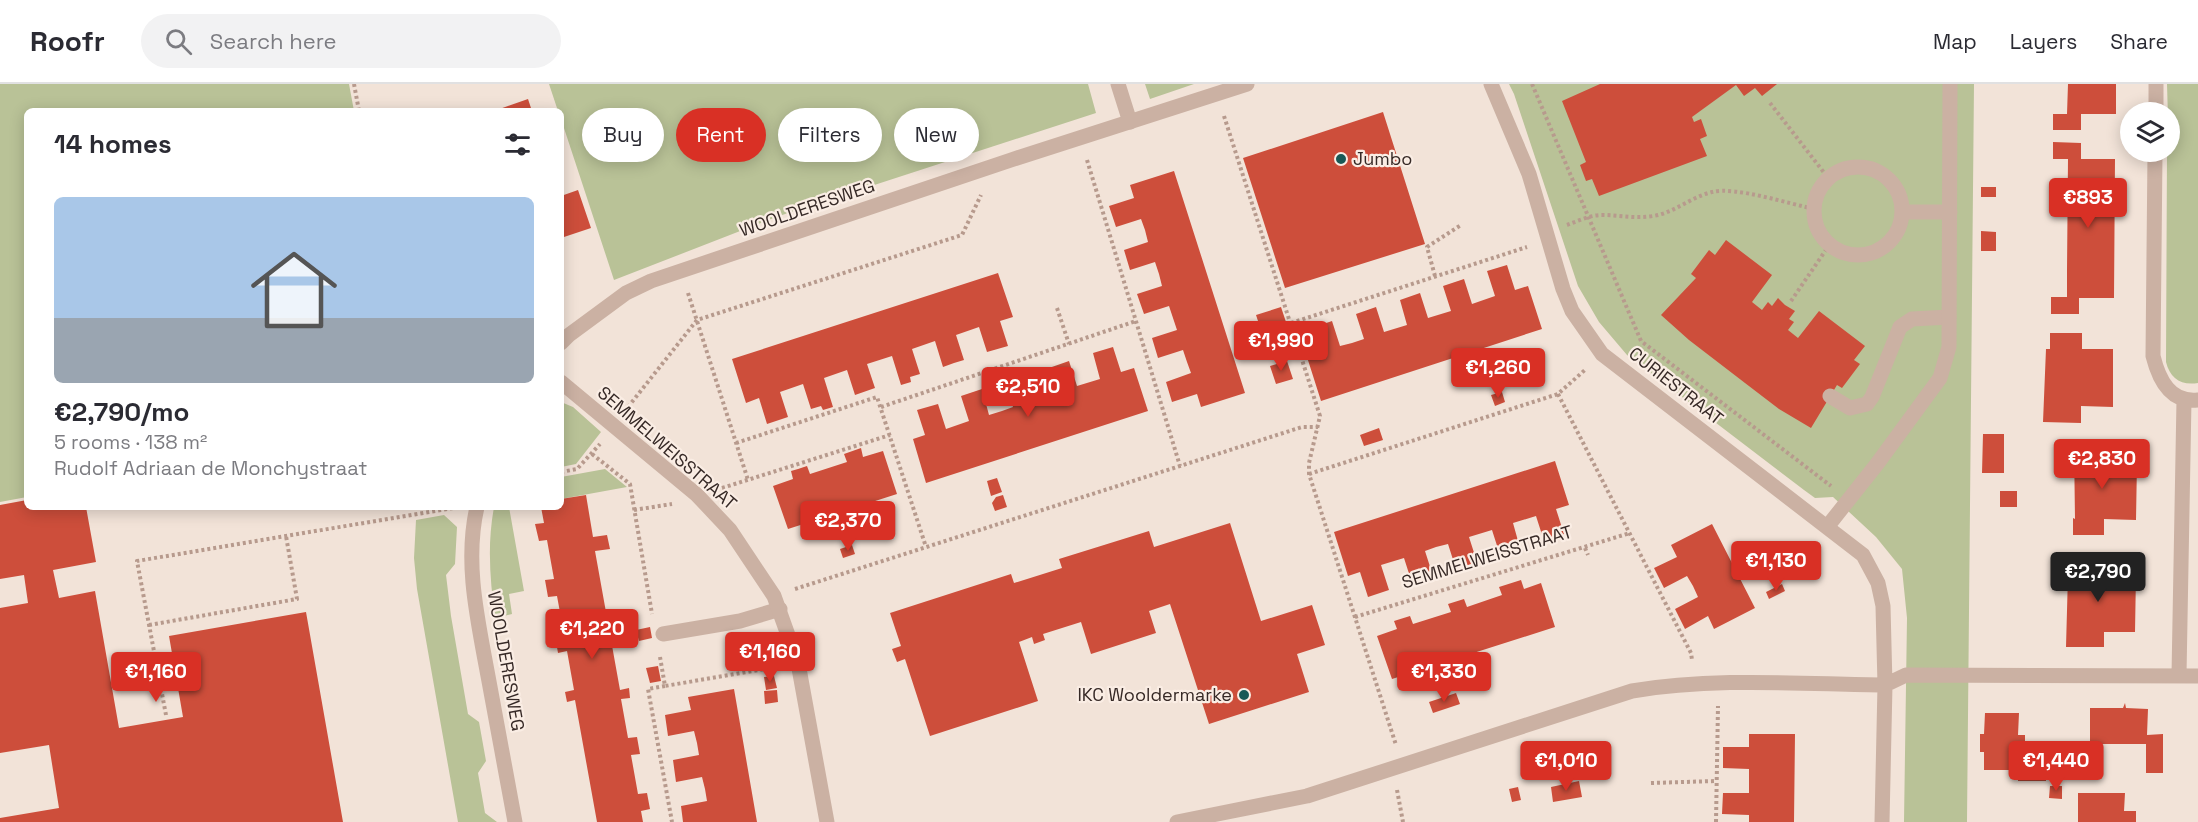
<!DOCTYPE html>
<meta charset="utf-8">
<style>
:root{--surface:#fff;--page:#f2f2f3;--text:#2b2b33;--muted:#7c7c81;--line:#e1e1e2;--accent:#d93025}
body{margin:0;font-family:"Space Grotesk",sans-serif;background:var(--page);color:var(--text);height:100vh;display:flex;flex-direction:column;font-size:22px;white-space:nowrap}
*{box-sizing:border-box;margin:0}
p{font-size:20px;color:var(--muted)}
.icon{flex:none;width:33px;height:33px;fill:none;stroke:currentColor;stroke-width:2;stroke-linecap:round;stroke-linejoin:round}
.map{position:relative;flex:1;overflow:hidden}
.details{position:absolute;left:24px;top:24px;width:540px;height:402px;display:flex;flex-direction:column;background:var(--surface);border-radius:9px;box-shadow:0 3px 15px #0003}
.details>*{flex:none}
.top-card{position:absolute;left:582px;top:24px;width:570px;height:54px;display:flex;gap:12px}
.tools{position:absolute;left:2120px;top:18px;display:grid;gap:12px}
.tools a{display:grid;place-items:center;width:60px;height:60px;border-radius:50%;background:var(--surface);box-shadow:0 3px 15px #0003;font-size:30px}
.price{position:absolute;translate:-50% -51px;padding:0 14px;border-radius:6px;background:var(--accent);color:#fff;font-size:20px;line-height:39px;filter:drop-shadow(0 2px 3px #0008)}
.price::after{content:'';position:absolute;left:50%;top:36px;width:18px;height:14px;margin-left:-9px;background:inherit;clip-path:polygon(0 0,100% 0,50% 100%)}
.price.active{background:#222;color:#fff}
ul{padding:0;list-style:none}
li{display:grid;align-content:center;gap:12px;height:318px;padding:0 30px}
li+li{border-top:2px solid var(--line)}
li span{display:grid;place-items:center;height:186px;border-radius:9px;color:#555}
li>.icon{margin-inline-start:auto}
span .icon{width:108px;height:108px;fill:#fffc;stroke-width:1}
li b{font-size:26px}
h2{display:flex;justify-content:space-between;align-items:center;height:72px;padding:0 30px;font-size:26px}
.pill{padding:0 21px;border-radius:27px;background:var(--surface);box-shadow:0 3px 15px #0003;font-size:21px;line-height:54px}
.pill.active{background:var(--accent);color:#fff}
header{display:flex;align-items:center;gap:36px;box-sizing:border-box;height:84px;padding:0 30px;background:var(--surface);border-bottom:2px solid var(--line)}
header strong{font-size:28px}
nav{display:flex;gap:33px;margin-inline-start:auto;font-size:21px}
.search{width:420px;height:54px;background:var(--page);display:flex;align-items:center;gap:15px;box-sizing:border-box;padding:0 21px;border-radius:33px;color:var(--muted);font-size:22px}
.map>svg:first-child{display:block}
.green{fill:#b9c297}
.building{fill:#cd4e3b}
.lines{fill:none;stroke-linecap:round;stroke-linejoin:round}
.path{stroke:#b79a8d;stroke-width:4;stroke-dasharray:3 3;stroke-linecap:butt}
.service{stroke:#cbb1a3;stroke-width:15}
.minor{stroke:#cbb1a3;stroke-width:15}
.tertiary{stroke:#cbb1a3;stroke-width:15}
.poi-dot{fill:#195956;stroke:#faede4;stroke-width:2}
.labels{text-anchor:middle;stroke-width:4.5;stroke-linejoin:round;paint-order:stroke}
.poi-label{font-size:18px;fill:#362926;stroke:#faede4;text-anchor:start}
.street-label{font-size:18px;fill:#362926;stroke:#faede4}
</style>
<header>
<strong>Roofr</strong>
<div class="search"><svg class="icon" aria-label="search" viewBox="0 0 24 24"><circle cx="10" cy="10" r="6"/><path d="M15 15l6 6"/></svg>Search here</div>
<nav><a>Map</a><a>Layers</a><a>Share</a></nav>
</header>
<div class="map">
<svg width="2198" height="738" viewBox="0 0 2198 738">
<rect width="100%" height="100%" fill="#f2e3d8"/>
<path class="green" d="M0,0h349l5,27h-327v386l-27,5z
M549,0h539l8,29 -317,103 -165,64 -53,-161v-8h-3z
M1145,0h49l-44,15z
M1509,0h465l-7,738h-63l3,-204 -5,-49 -26,-32 -43,-40 -18,1 -11,-8 -177,-135 -28,-33 -21,-36 -64,-192z
M2167,0h31v299c-17,3 -28,-5 -32,-21l1,-210h2z
M561,318l12,5 28,25 -25,32 -15,3z
M605,385l22,18 -66,12v-22z
M494,423h15l15,84 -15,3 3,20 -17,4c-5,-38 -8,-73 -1,-111z
M444,431l13,12 -2,37 -9,11 5,41 17,98 11,8 7,39 -8,12 7,40 12,9h-39l-41,-233 -3,-31 2,-38z"/>
<path class="building" d="M1600,0h177l-15,12 -7,-8 -11,8 -8,-11 -44,32 2,5 7,-3 6,17 -7,3 7,17 -108,40 -7,-17 -6,2 -6,-16 6,-3 -24,-61z
M2068,0h48v30h-35v16h-28v-16h14z
M528,15l4,12h-38z
M1383,28l42,132 -140,44 -42,-130z
M2053,58l28,1v16h34l-1,139h-35v16h-28v-17h16v-27l1,-111h-15z
M1174,87l71,222 -44,14 -4,-13 -25,8 -6,-20 25,-9 -4,-11 -4,-12 -25,8 -6,-20 25,-8 -8,-24 -25,8 -7,-20 25,-8 -3,-12 -4,-12 -25,8 -6,-20 24,-8 -3,-12 -4,-11 -25,8 -7,-21 25,-8 -4,-13z
M1981,103h15v10h-15z
M578,106l13,38 -30,10v-42z
M1981,147l15,1v19h-15z
M1726,156l46,35 -20,27 10,8 6,-8 4,4 6,-8 7,7 10,6 -6,8 5,3 -6,8 10,8 21,-27 46,35 -11,14 6,4 -18,24 -5,-3 -26,43 -32,-19 -34,-26 -56,-43 -28,-25 35,-37 -5,-4 18,-24 6,5z
M1507,181l8,25 13,-4 14,43 -221,72 -14,-44 13,-4 -8,-25 20,-7 8,25 12,-3 12,-4 -8,-25 20,-7 8,25 23,-7 -7,-25 20,-7 8,25 23,-7 -8,-25 21,-7 8,25 23,-8 -8,-25z
M998,189l15,44 -13,4 8,25 -21,6 -8,-25 -23,8 8,25 -10,3 -11,4 -8,-26 -23,8 8,25 -10,3 1,5 -10,3 -9,-29 -25,8 8,24 -20,7 -8,-25 -23,8 9,29 -10,3 -2,-4 -10,3 -8,-25 -23,8 8,25 -21,7 -8,-26 -13,5 -14,-44z
M1281,223l8,24 -25,8 -8,-24z
M2050,249h32v16h31v58l-32,-1v17l-38,-1 3,-73h4z
M1113,263l8,25 13,-4 14,43 -222,72 -13,-44 12,-4 -8,-25 21,-6 8,25 23,-8 -8,-25 21,-7 7,26 13,-4 11,-4 -8,-25 21,-7 7,25 12,-4 12,-3 -8,-25 20,-7 8,25 23,-7 -7,-26z
M1287,277l6,18 -17,5 -6,-18z
M1502,308l3,10 -10,4 -4,-11z
M1379,344l4,12 -19,6 -4,-11z
M1983,350h21v39h-22z
M2074,361l32,1 -1,16h32l-1,58 -32,-1v16h-31v-17l2,1z
M861,364l2,9 20,-6 14,43 -109,35 -15,-43 20,-7 -2,-8 7,-2 9,-3 3,8 37,-12 -3,-8z
M1555,377l14,44 -13,4 8,25 -20,7 -8,-25 -23,7 7,25 -20,7 -8,-25 -23,7 8,25 -21,7 -8,-25 -12,3 -11,4 8,25 -21,7 -8,-25 -23,7 8,25 -21,7 -8,-25 -12,4 -14,-44z
M997,394l5,14 -11,4 -4,-15z
M2000,407h17v16h-17z
M586,411l7,42 14,-2 3,14 -15,2 25,139 9,-2 1,10 -9,1 7,39 9,-1 3,17 -9,1 7,39 9,-1 3,16 -9,2 2,11h-46l-22,-122 -8,2 -2,-10 9,-2 -7,-39 -9,2 -3,-17 9,-2 -7,-38 -9,1 -3,-17 9,-1 -7,-39 -8,1 -4,-17 9,-1 -3,-16h20v-8z
M1003,411l4,12 -12,4 -3,-8 4,-6z
M27,416v7h59l10,55 -43,8 6,28 36,-7 24,137 64,-11 -14,-81 137,-24 37,210h-343v-4l59,-10 -10,-63 -49,8v-145l28,-5 -4,-28 -24,4v-74z
M1230,439l31,98 51,-16 13,40 -28,9 12,38 -100,32 -39,-120 -21,7 7,22 -65,21 -10,-32 -38,12 2,6 -11,4 -2,-7 -13,5 19,59 -108,35 -25,-77 -8,3 -5,-13 9,-3 -11,-33 121,-39 3,9 48,-15 -3,-9 90,-28 5,16z
M1712,440l43,84 -41,21 -6,-13 -23,13 -10,-20 23,-12 -5,-11 -6,-10 -23,12 -10,-20 23,-11 -6,-12z
M852,461l3,9 -12,4 -3,-9z
M2073,473l31,1v16h32l-1,58h-31v15h-38l2,-73h5z
M1521,496l3,9 17,-6 14,44 -163,52 -15,-43 20,-7 -3,-8 16,-5 3,8 38,-12 -3,-8 16,-5 3,8 35,-12 -3,-8z
M1782,500l3,7 -16,8 -3,-7z
M650,543l2,11 -13,3 -3,-11z
M658,582l3,15 -11,2 -4,-15z
M774,592l3,12 -11,2 -2,-13z
M734,605l23,133h-74l-2,-16 26,-5 -2,-12 -3,-12 -26,5 -3,-22 26,-5 -2,-12 -3,-12 -26,5 -3,-21 26,-5 -3,-13z
M777,606l1,12 -13,2 -1,-13z
M1456,609l4,11 -27,9 -4,-11z
M2125,619l1,5 22,1 -1,26 16,-1v39h-17v-29h-56v-36h33z
M1985,629h34l-1,22h7v11l21,1v34h-28v-11h-34v-18h-4v-18h4z
M1749,650h46l-1,88h-45v-7l-27,-1 1,-21h26v-24l-26,-1v-21h26z
M1579,697l3,16 -29,5 -2,-15z
M2050,702h12v13l-13,-1z
M1518,703l3,13 -9,2 -3,-13z
M2078,709h47l-1,18h12v11h-58z"/>
<g class="lines">
<path class="path" d="M354,0l5,27
M1532,0l109,257 190,145
M1770,19l59,76
M1224,32l96,300 -11,47v11l87,271
M1087,76l93,306
M1567,141c11,-4 23,-10 35,-10 18,0 33,4 51,1 21,-3 38,-19 59,-24 23,-6 77,12 103,17
M1435,192l-8,-29 34,-22
M688,209l60,187
M1791,217l39,-57
M1057,224l12,36
M1291,239l236,-76
M1558,310l133,259 1,7
M628,323l69,-87 265,-85 19,-40
M881,323l255,-86
M736,359l141,-46 49,150
M592,370l38,30 22,130
M561,388l16,-3 23,-25
M1309,390l249,-80 28,-25
M722,404l168,-53
M634,426l38,-6
M1585,464l3,7
M795,505l507,-162h16
M1355,533l275,-84
M149,541l148,-26 -11,-63
M660,573l5,29 111,-19
M665,602l-17,3 24,133
M166,631l-29,-154 316,-53
M1651,699l65,-2
M1397,706l6,32
M1716,738l2,-116"/>
<path class="service" d="M1830,312l20,12 17,-4 5,-7 28,-70 12,-8 37,-2
M663,550l77,-13 40,-12"/>
<path class="minor" d="M1118,0l12,38
M1491,0l38,90 34,115 9,22 30,43 261,201 15,28 5,23 2,79 -3,137
M2156,28v-28
M2155,68l-2,204c6,24 17,47 45,44
M1814 127a44 44 0 1 1 88 0a44 44 0 1 1-88 0Z
M1902,128h48
M561,298l136,113 33,35 44,66 24,67 29,159
M1827,443l50,-63 63,-86 9,-31 1,-263
M2179,591l5,-275
M1177,738l130,-26 325,-105c83,-14 169,-7 253,-6l21,-10 292,1"/>
<path class="tertiary" d="M561,259l8,-8 57,-42 25,-12 360,-121 236,-76
M477,423c-13,56 1,114 11,169 9,49 18,97 27,146"/>
</g>
<g class="poi-dot">
<circle cx="1341" cy="75" r="6"/>
<circle cx="1244" cy="611" r="6"/>
</g>
<g class="labels">
<g class="poi-label">
<text x="1353" y="81">Jumbo</text>
<text x="1232" y="617" text-anchor="end">IKC Wooldermarke</text>
</g>
<g class="street-label">
<text transform="translate(807 124) rotate(-19)" y="6">WOOLDERESWEG</text>
<text transform="translate(1676 302) rotate(38)" y="6">CURIESTRAAT</text>
<text transform="translate(667 364) rotate(41)" y="6">SEMMELWEISSTRAAT</text>
<text transform="translate(1487 473) rotate(-17)" y="6">SEMMELWEISSTRAAT</text>
<text transform="translate(506 577) rotate(80)" y="6">WOOLDERESWEG</text>
</g>
</g>
</svg>
<div class="tools">
<a><svg class="icon" aria-label="layers" viewBox="0 0 24 24"><path d="M12 4l9 5-9 5-9-5zM3 14l9 5 9-5"/></svg></a>
</div>
<b class="price" style="left:2088px;top:145px">€893</b>
<b class="price" style="left:1281px;top:288px">€1,990</b>
<b class="price" style="left:1498px;top:315px">€1,260</b>
<b class="price" style="left:1028px;top:334px">€2,510</b>
<b class="price" style="left:2102px;top:406px">€2,830</b>
<b class="price" style="left:848px;top:468px">€2,370</b>
<b class="price" style="left:1776px;top:508px">€1,130</b>
<b class="price active" style="left:2098px;top:519px">€2,790</b>
<b class="price" style="left:592px;top:576px">€1,220</b>
<b class="price" style="left:770px;top:599px">€1,160</b>
<b class="price" style="left:156px;top:619px">€1,160</b>
<b class="price" style="left:1444px;top:619px">€1,330</b>
<b class="price" style="left:1566px;top:708px">€1,010</b>
<b class="price" style="left:2056px;top:708px">€1,440</b>
<div class="top-card">
<a class="pill">Buy</a>
<a class="pill active">Rent</a>
<a class="pill">Filters</a>
<a class="pill">New</a>
</div>
<section class="details">
<h2>14 homes<svg class="icon" aria-label="filters" viewBox="0 0 24 24"><path d="M4 7h16M4 17h16"/><circle cx="9" cy="7" r="2"/><circle cx="15" cy="17" r="2"/></svg></h2>
<ul>
<li><span style="background:linear-gradient(#a9c7e8 65%,#9aa5b1 0)"><svg class="icon" aria-label="home" viewBox="0 0 24 24"><path d="M3 11l9-7 9 7M6 9v11h12V9"/></svg></span><div><b>€2,790/mo</b><p>5 rooms · 138 m²</p><p>Rudolf Adriaan de Monchystraat</p></div></li>
</ul>
</section>
</div>
